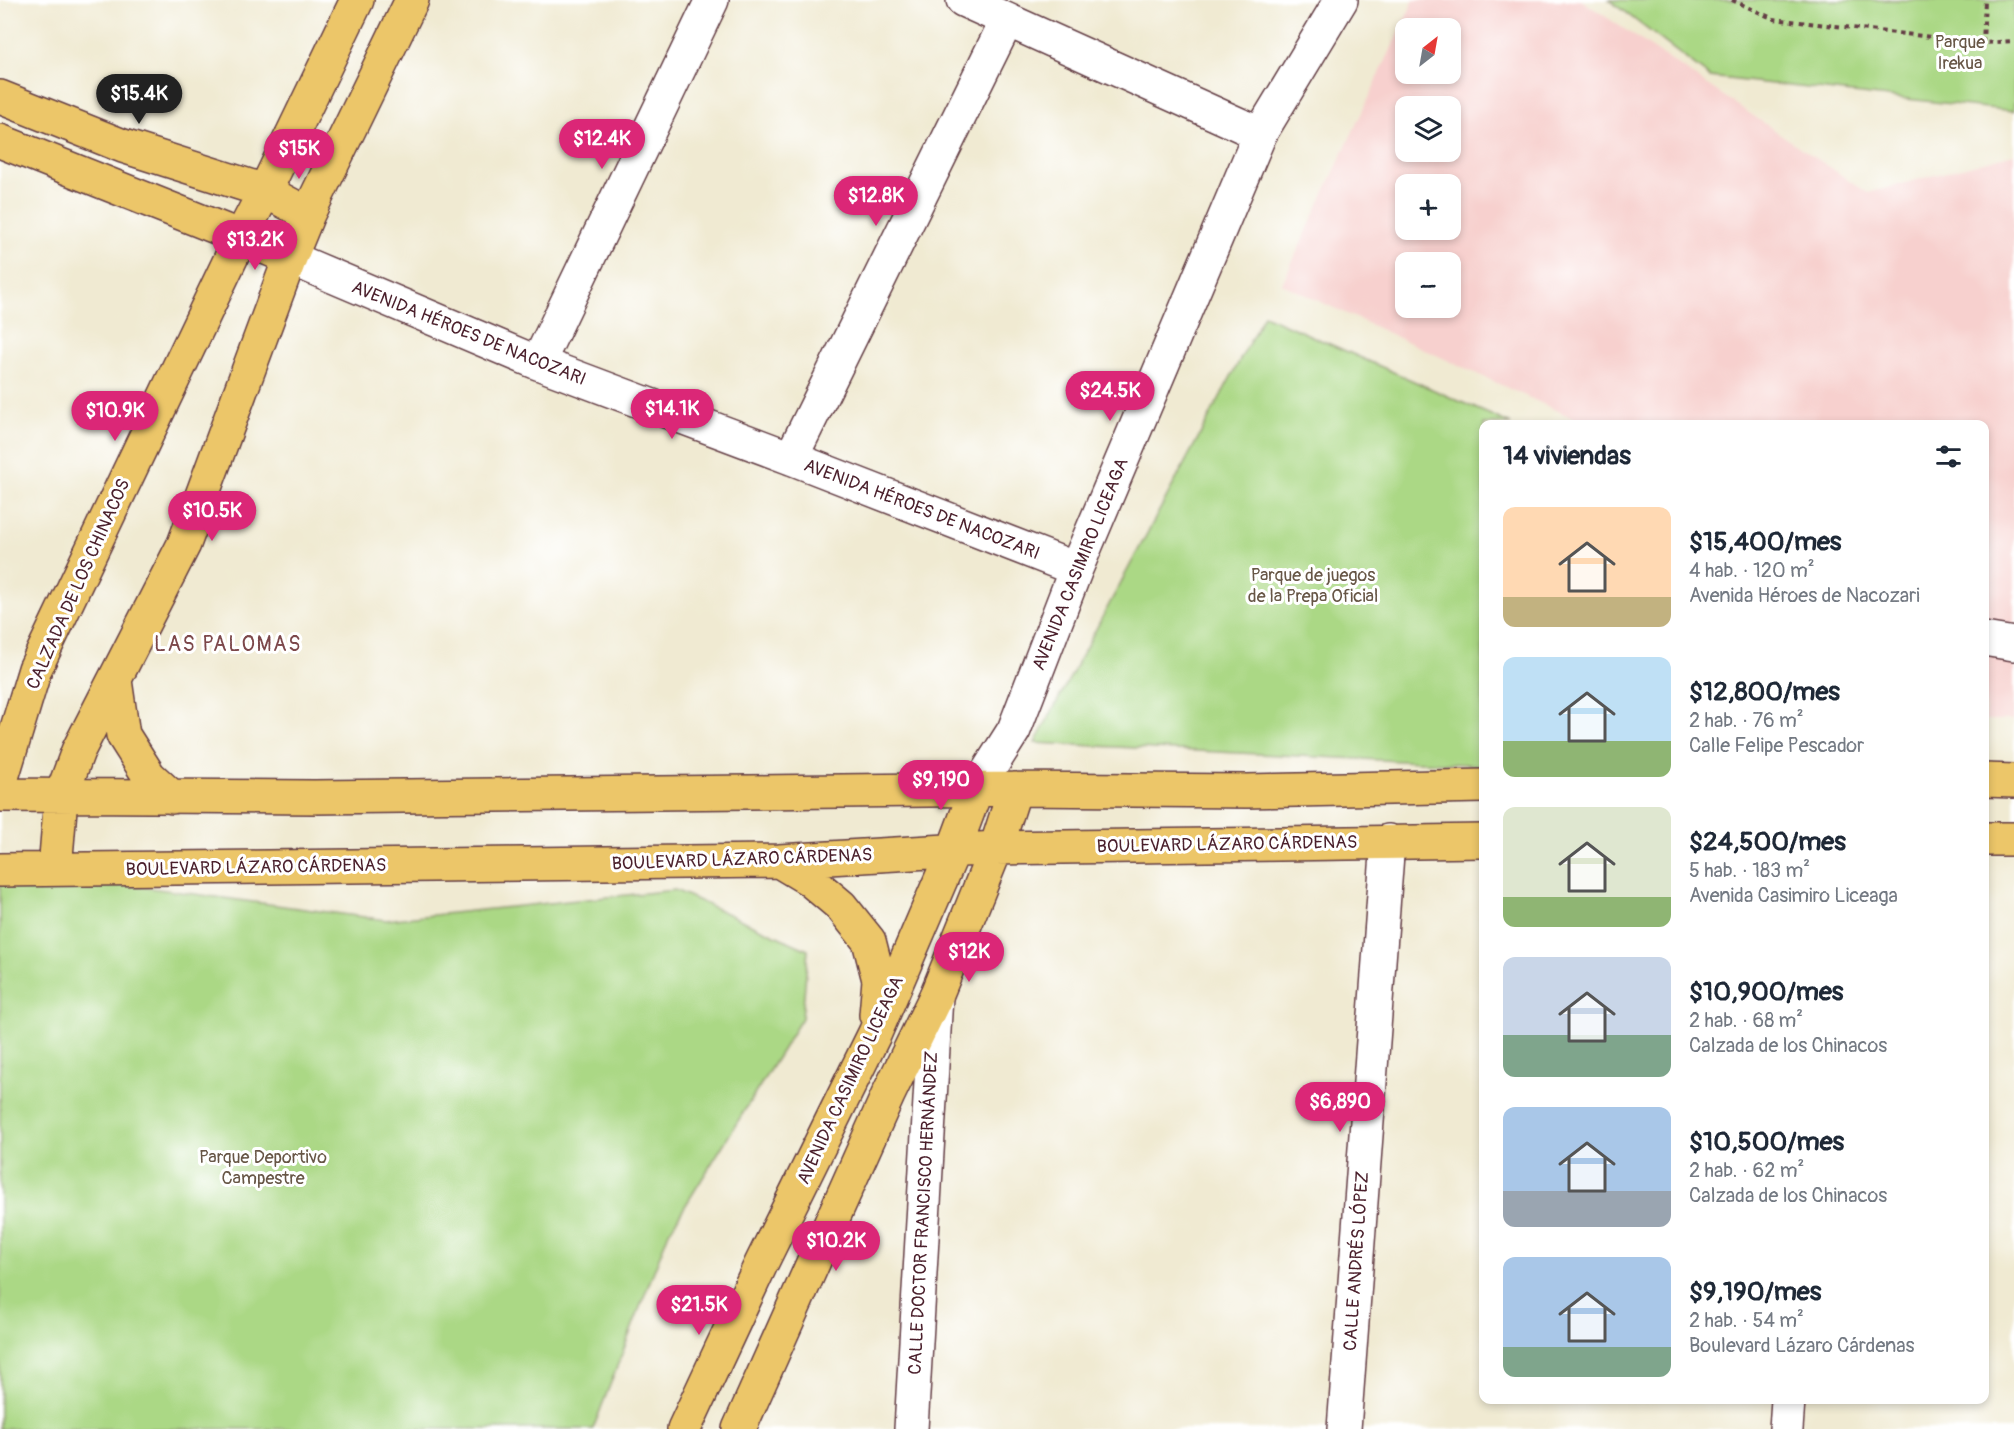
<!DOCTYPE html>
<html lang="es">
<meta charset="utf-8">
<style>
:root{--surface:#fff;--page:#f2f2f3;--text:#1f2937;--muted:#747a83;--accent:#db2777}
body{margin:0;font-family:Pangolin,sans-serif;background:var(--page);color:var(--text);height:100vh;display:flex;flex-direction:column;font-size:22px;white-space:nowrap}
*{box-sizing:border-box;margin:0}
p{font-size:20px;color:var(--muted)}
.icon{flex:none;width:33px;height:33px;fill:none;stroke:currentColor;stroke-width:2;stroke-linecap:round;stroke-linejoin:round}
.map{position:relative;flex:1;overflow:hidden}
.side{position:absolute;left:1479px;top:420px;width:510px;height:984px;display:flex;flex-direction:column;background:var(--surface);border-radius:12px;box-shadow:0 3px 9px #0003}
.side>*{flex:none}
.needle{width:39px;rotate:31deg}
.buttons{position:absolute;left:1395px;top:18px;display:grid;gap:12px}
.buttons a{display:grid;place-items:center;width:66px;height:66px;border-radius:12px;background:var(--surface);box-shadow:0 3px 9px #0003;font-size:30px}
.price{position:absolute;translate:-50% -51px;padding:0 14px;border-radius:21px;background:var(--accent);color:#fff;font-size:20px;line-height:39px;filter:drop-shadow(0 2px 3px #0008)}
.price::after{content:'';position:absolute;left:50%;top:36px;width:18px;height:14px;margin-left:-9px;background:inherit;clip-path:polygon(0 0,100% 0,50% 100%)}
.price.active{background:#222;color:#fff}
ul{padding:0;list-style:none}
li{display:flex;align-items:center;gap:18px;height:150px;padding:0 24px}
li span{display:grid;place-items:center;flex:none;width:168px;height:120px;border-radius:12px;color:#555}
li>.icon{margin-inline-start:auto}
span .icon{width:72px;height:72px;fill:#fffc;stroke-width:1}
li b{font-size:26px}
h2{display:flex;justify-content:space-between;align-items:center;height:72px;padding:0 24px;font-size:26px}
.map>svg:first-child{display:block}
.built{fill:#f7d0ce;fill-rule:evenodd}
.green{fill:#abd885;stroke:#7a7c58;stroke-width:1.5}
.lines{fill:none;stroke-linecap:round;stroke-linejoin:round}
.minor-casing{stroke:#633d44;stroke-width:36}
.major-casing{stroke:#633d44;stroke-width:36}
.path{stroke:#633d44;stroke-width:4;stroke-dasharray:4.5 4.5;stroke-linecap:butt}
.minor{stroke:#fff;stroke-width:33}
.major{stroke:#ecc669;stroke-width:33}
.labels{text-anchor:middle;stroke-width:6;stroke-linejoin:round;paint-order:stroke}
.park-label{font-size:18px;fill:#675646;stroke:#fff}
.street-label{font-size:18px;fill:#4a1f2b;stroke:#fff}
.quarter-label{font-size:21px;letter-spacing:1.5px;fill:#7c474a;stroke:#fff}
</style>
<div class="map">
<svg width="2014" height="1429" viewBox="0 0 2014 1429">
<rect width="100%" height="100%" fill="#fff"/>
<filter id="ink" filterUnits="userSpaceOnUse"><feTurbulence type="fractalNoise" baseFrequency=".0167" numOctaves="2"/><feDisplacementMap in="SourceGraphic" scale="12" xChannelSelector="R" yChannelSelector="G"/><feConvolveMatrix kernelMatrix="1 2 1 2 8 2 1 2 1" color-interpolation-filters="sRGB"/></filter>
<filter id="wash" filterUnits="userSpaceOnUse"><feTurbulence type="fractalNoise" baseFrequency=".008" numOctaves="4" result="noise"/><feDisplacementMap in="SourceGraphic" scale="24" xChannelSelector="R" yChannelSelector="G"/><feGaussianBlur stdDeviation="1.35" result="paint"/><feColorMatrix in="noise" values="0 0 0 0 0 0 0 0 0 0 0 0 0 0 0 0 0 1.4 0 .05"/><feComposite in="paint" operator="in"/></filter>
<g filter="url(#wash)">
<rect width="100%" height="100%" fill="#f0ead2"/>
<path class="built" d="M1414,0h167l287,193 146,-39v566h-29l-1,-296h-398l-304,-140zM1406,28h44v46h-44zM1406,106h44v46h-44zM1406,184h44v46h-44zM1406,262h44v46h-44z"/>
<path class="green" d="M1609,0h405v111l-304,-34z
M1264,315l247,109h-27l-1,341 -448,-22z
M84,879l302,41 289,-30 133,60 -6,68 -133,214 -76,197h-593v-548z"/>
</g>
<g filter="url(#ink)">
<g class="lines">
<g class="minor-casing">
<path id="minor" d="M963,0l297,134
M290,258l248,105 253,95 285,111
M538,363l174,-363
M791,458l216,-438
M1984,639l30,5
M976,790l38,-60 62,-161 184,-435 81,-134
M911,1429l25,-433
M1344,1429l44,-588
M1786,1429l2,-29"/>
</g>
<g class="major-casing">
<path id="major" d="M0,97l123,49 142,45 43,23
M0,141l241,96 49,21
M115,680l8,55 26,41 23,21
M1984,780l30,1
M0,784l35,-115 206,-432 24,-46 92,-191
M0,795l314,2 701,-8 232,2 237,-5
M1984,839h30
M779,861l30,18 32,27 28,35 10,39 -3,35
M55,869l6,-72 17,-46 106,-207 106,-286 18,-44 104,-214
M0,870l779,-9 217,-13 488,-7
M684,1429l77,-165 114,-231 79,-184 22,-59
M739,1429l149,-334 48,-99 60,-148 19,-59"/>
</g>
<path class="path" d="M1732,0l42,19 209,24 31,-2
M1983,43l2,-43"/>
<use href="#minor" class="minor"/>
<use href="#major" class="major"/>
</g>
</g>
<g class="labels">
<g class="park-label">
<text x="1960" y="48">Parque<tspan x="1960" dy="21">Irekua</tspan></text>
<text x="1313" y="581">Parque de juegos<tspan x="1313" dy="21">de la Prepa Oficial</tspan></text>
<text x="263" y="1163">Parque Deportivo<tspan x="263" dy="21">Campestre</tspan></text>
</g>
<g class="street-label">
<text transform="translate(469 333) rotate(22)" y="6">AVENIDA HÉROES DE NACOZARI</text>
<text transform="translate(922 509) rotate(21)" y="6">AVENIDA HÉROES DE NACOZARI</text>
<text transform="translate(1080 564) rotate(-68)" y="6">AVENIDA CASIMIRO LICEAGA</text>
<text transform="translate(78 584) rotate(-66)" y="6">CALZADA DE LOS CHINACOS</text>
<text transform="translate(1227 844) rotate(-1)" y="6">BOULEVARD LÁZARO CÁRDENAS</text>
<text transform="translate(742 859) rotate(-2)" y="6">BOULEVARD LÁZARO CÁRDENAS</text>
<text transform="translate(256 867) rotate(-1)" y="6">BOULEVARD LÁZARO CÁRDENAS</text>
<text transform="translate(850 1080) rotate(-65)" y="6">AVENIDA CASIMIRO LICEAGA</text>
<text transform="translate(923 1213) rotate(-87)" y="6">CALLE DOCTOR FRANCISCO HERNÁNDEZ</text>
<text transform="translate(1356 1261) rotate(-86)" y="6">CALLE ANDRÉS LÓPEZ</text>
</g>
<g class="quarter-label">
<text x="228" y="651">LAS PALOMAS</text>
</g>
</g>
</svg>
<div class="buttons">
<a><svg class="needle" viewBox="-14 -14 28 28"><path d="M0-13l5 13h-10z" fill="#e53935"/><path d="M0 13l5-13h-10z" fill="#747a83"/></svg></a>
<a><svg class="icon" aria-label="layers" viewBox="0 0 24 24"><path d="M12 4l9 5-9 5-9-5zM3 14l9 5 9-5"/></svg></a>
<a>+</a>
<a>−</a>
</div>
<b class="price active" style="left:139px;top:125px">$15.4K</b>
<b class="price" style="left:602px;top:170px">$12.4K</b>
<b class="price" style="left:299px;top:180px">$15K</b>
<b class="price" style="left:876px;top:227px">$12.8K</b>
<b class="price" style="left:255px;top:271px">$13.2K</b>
<b class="price" style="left:1110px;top:422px">$24.5K</b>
<b class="price" style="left:672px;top:440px">$14.1K</b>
<b class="price" style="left:115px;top:442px">$10.9K</b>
<b class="price" style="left:212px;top:542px">$10.5K</b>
<b class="price" style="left:941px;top:811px">$9,190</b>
<b class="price" style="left:969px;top:983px">$12K</b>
<b class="price" style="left:1340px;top:1133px">$6,890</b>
<b class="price" style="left:836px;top:1272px">$10.2K</b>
<b class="price" style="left:699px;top:1336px">$21.5K</b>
<section class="side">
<h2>14 viviendas<svg class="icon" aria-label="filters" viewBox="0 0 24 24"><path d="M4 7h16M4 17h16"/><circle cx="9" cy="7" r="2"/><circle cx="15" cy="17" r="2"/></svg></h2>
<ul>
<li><span style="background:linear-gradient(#ffd9b3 75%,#c2b280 0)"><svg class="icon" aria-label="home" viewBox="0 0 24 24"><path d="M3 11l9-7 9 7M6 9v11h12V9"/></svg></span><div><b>$15,400/mes</b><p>4 hab. · 120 m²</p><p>Avenida Héroes de Nacozari</p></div></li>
<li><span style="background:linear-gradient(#bfe0f5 70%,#8fb573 0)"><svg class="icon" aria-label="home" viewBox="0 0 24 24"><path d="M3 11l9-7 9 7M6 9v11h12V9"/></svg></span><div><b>$12,800/mes</b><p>2 hab. · 76 m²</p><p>Calle Felipe Pescador</p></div></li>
<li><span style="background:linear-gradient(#dfe7d0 75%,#8fb573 0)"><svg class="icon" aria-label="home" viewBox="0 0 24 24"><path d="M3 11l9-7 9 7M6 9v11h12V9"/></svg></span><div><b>$24,500/mes</b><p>5 hab. · 183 m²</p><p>Avenida Casimiro Liceaga</p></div></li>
<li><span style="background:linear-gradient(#c9d6e8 65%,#7fa58c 0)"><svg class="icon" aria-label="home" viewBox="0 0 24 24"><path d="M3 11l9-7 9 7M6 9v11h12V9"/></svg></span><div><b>$10,900/mes</b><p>2 hab. · 68 m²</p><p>Calzada de los Chinacos</p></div></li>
<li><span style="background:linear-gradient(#a9c7e8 70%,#9aa5b1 0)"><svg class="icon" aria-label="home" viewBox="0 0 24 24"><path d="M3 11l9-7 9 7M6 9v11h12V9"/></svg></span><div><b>$10,500/mes</b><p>2 hab. · 62 m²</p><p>Calzada de los Chinacos</p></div></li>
<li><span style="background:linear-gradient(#a9c7e8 75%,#7fa58c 0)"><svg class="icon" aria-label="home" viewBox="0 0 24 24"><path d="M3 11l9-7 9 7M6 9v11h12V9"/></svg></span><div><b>$9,190/mes</b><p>2 hab. · 54 m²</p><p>Boulevard Lázaro Cárdenas</p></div></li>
</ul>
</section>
</div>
